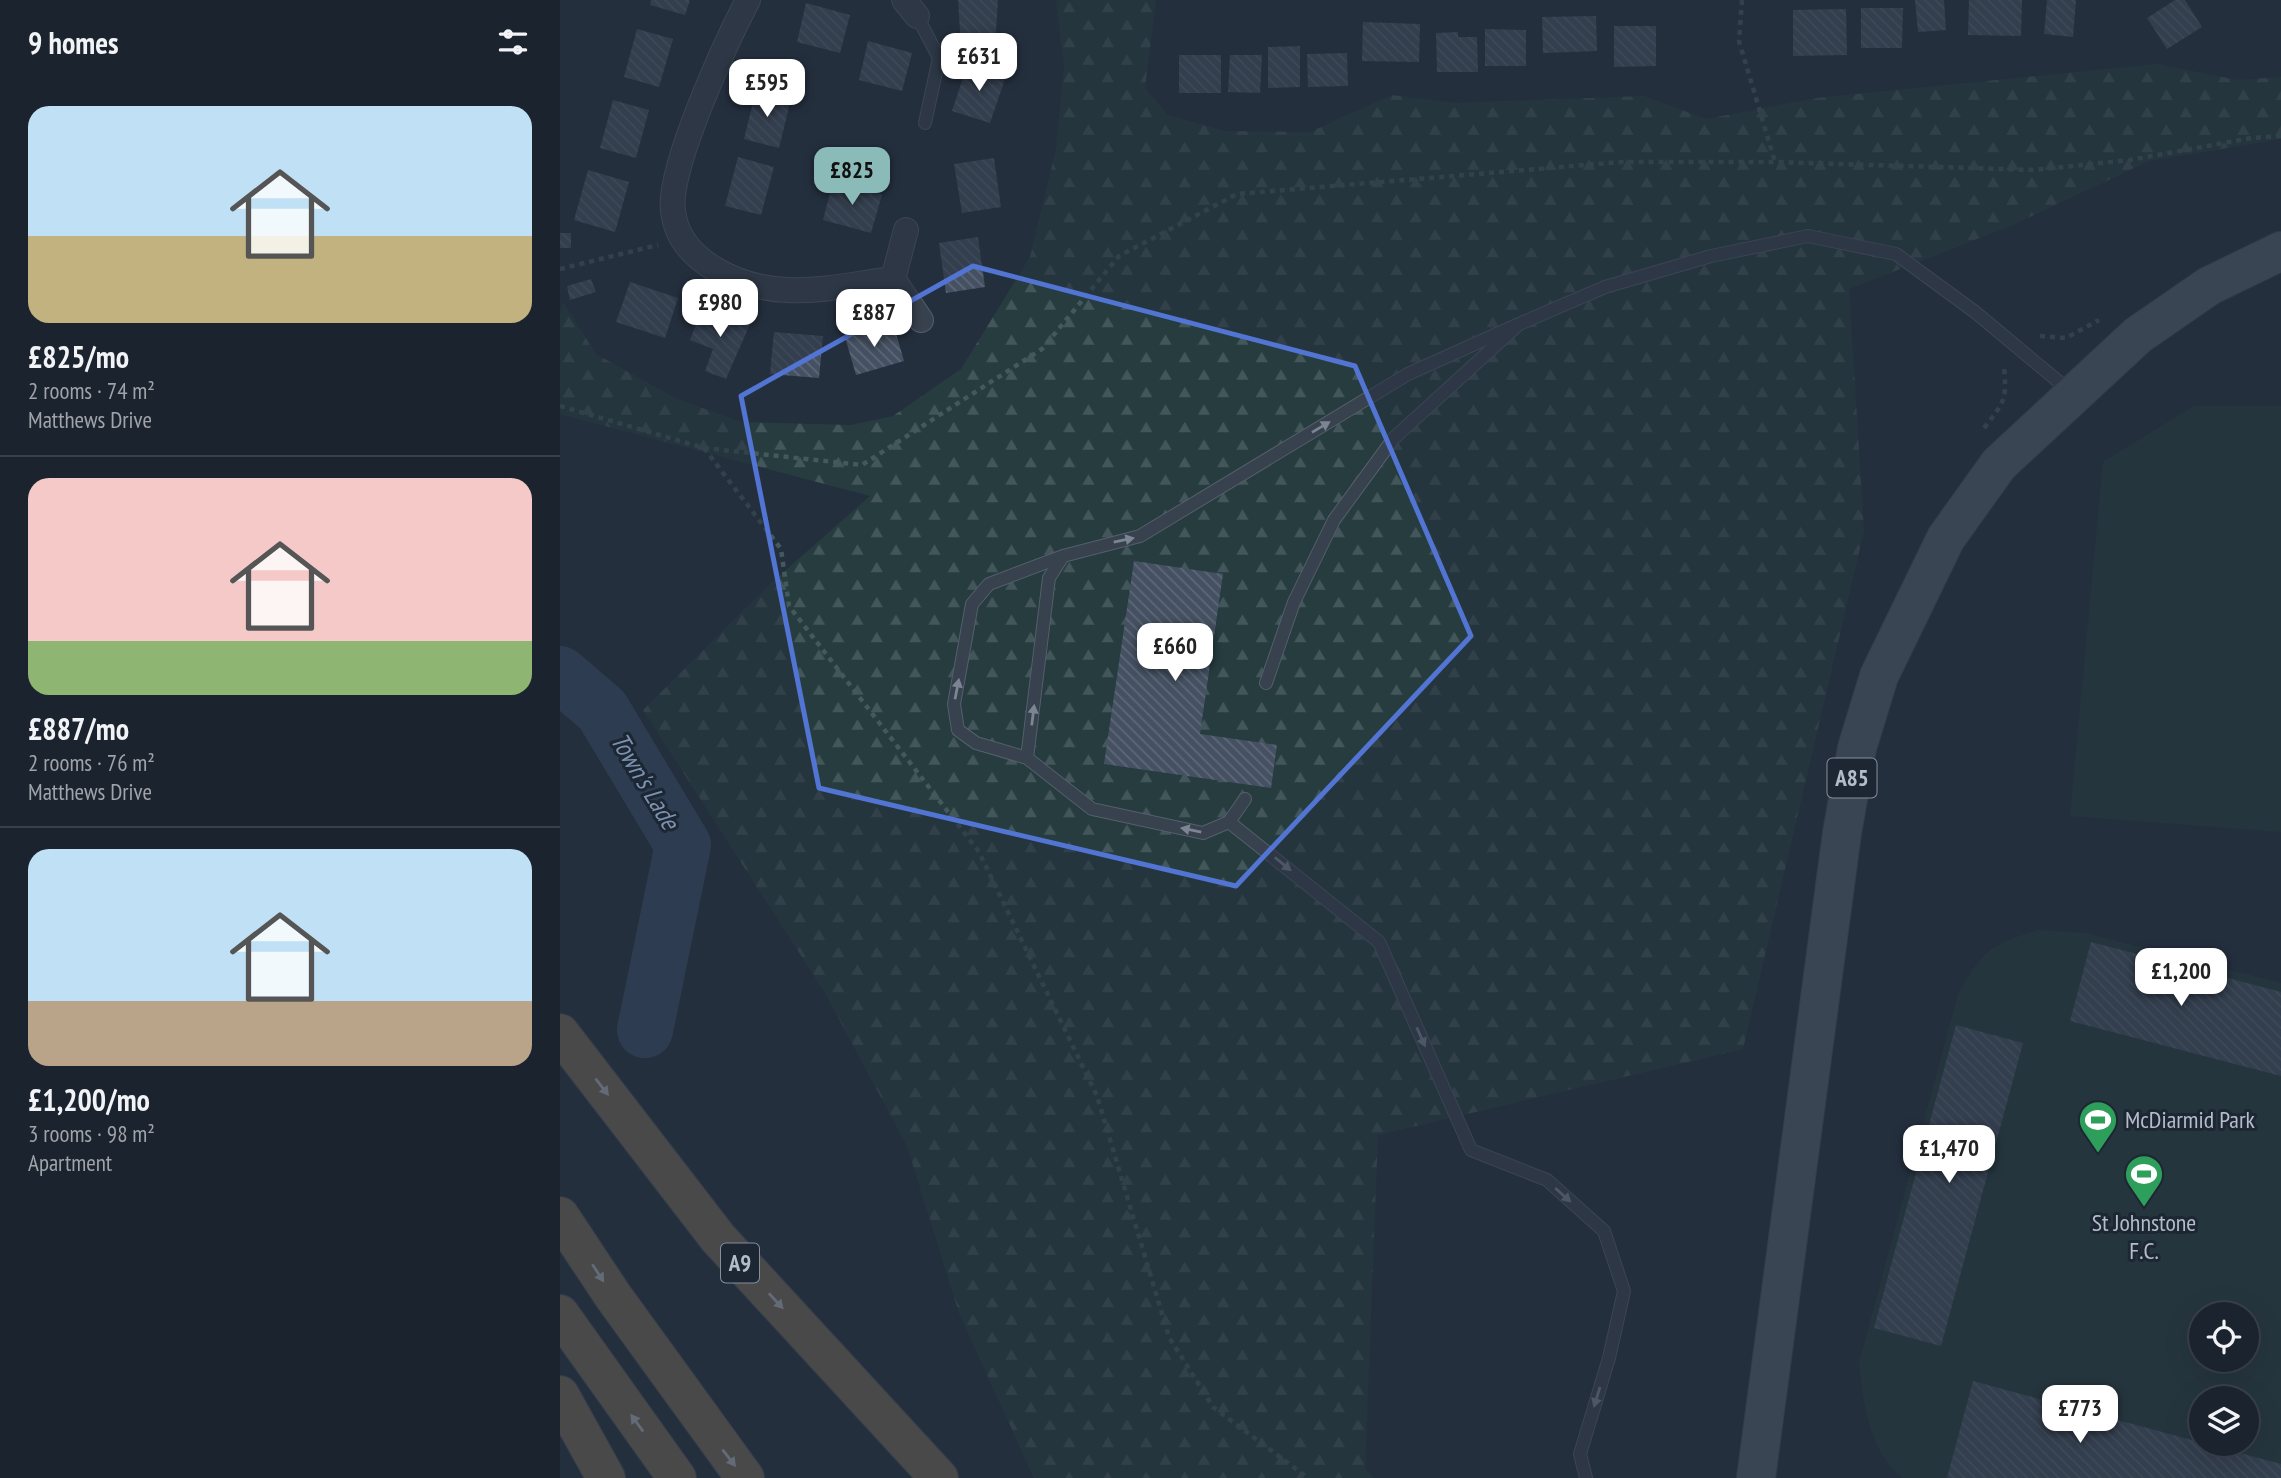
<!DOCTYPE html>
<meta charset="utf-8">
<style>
:root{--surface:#1b232e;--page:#282f3a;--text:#f1f3f6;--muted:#a0a4aa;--line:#39404a;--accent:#8bbbb9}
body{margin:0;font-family:"PT Sans Narrow",sans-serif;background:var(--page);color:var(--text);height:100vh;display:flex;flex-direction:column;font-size:26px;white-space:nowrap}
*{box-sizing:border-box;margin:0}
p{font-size:23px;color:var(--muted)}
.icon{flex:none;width:38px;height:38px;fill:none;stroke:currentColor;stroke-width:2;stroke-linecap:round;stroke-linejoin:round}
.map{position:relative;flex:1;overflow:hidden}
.side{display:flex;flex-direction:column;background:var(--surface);width:560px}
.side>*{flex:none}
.controls{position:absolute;left:1629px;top:1302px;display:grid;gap:14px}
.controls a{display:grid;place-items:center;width:70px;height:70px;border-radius:50%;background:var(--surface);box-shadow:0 7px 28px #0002,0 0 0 2px var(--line);font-size:35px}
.price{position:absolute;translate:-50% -60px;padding:0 16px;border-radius:14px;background:#fff;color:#222;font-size:23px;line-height:46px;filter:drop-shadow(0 2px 4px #0008)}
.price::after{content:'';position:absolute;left:50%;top:42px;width:21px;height:16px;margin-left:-10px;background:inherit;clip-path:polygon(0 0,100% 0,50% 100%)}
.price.selected{background:var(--accent);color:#111}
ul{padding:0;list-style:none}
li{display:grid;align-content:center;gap:14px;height:371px;padding:0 28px}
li+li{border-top:2px solid var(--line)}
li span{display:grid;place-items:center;height:217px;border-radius:21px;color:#555}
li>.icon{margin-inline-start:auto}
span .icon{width:126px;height:126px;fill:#fffc;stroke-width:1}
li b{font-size:30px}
h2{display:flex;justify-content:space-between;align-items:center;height:84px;padding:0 28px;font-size:30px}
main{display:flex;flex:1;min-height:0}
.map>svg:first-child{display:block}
.forest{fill:url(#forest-firs)}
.garden{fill:#263c3f;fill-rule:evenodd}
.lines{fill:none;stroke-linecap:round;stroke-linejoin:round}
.river{stroke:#394c67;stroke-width:56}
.building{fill:url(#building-back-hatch)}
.lane-casing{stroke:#565f6c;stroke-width:14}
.street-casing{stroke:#565f6c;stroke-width:26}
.primary-casing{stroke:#414a57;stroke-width:40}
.highway-casing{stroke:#434c59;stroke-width:40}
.path{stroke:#44595c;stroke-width:4.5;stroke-dasharray:5 5;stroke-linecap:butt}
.lane{stroke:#38414e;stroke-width:12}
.street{stroke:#38414e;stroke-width:24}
.primary{stroke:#56606e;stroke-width:38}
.highway{stroke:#746855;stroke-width:38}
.oneway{fill:#7c8592}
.oneway2{fill:#aeb4bd}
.marked{fill:none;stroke:#5274d3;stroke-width:5;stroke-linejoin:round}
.labels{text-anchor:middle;stroke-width:6;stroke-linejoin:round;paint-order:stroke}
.shield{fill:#1d2633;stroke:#878f9c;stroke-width:2}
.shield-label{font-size:23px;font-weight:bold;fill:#b4bcc9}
.poi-label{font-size:24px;fill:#b4bcc9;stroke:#1d2633;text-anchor:start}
.water-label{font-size:26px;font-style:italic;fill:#7c92b1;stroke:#1d2633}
</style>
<main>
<section class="side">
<h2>9 homes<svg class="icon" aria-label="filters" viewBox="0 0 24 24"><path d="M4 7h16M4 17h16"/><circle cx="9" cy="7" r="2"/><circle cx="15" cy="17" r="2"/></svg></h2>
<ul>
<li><span style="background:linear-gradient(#bfe0f5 60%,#c2b280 0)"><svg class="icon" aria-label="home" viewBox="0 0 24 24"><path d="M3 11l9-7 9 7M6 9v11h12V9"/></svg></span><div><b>£825/mo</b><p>2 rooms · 74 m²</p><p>Matthews Drive</p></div></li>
<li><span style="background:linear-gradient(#f6c9c9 75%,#8fb573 0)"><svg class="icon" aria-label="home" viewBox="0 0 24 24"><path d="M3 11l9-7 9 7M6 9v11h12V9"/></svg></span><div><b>£887/mo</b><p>2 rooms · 76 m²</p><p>Matthews Drive</p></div></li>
<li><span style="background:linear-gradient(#bfe0f5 70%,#b9a48a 0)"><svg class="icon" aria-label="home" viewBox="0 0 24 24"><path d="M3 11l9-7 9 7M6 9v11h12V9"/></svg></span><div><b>£1,200/mo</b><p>3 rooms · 98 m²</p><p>Apartment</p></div></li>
</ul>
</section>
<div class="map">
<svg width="1721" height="1478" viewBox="0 0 1721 1478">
<defs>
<pattern id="forest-firs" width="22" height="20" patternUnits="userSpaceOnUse" patternTransform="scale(1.75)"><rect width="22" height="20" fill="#263c3f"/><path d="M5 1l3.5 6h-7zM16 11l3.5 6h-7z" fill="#435659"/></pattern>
<pattern id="building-back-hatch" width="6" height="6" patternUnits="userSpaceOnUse" patternTransform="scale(1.75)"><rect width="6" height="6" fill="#455162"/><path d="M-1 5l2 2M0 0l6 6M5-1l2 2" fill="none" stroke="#5d6877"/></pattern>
</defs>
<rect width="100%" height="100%" fill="#242f3e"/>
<path class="forest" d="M496,0h100l-11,88 23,27 56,16 86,1 82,-37 63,8 189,-7 62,23 111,-21 340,-34 80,16 44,-3v62l-132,22 -136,64 -164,64 15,242 -121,518 -365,86 -13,334 9,9h-340l-75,-165 -52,-167 -82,-153 -182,-283 126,-125 101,-89 -310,-82v-101l3,-11 33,52 79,44 66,24 110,3 42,-9 68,-47 69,-112 26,-108 8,-82z"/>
<path class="garden" d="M1634,406h87v426l-211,-16 33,-354z
M1478,930l47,3 196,50v495h-378c-34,-26 -40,-76 -44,-115l99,-369c24,-43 33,-50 80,-64zM1642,1314h45v46h-45zM1642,1398h45v46h-45z"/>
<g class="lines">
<path class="river" d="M0,674l42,36 81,135 -38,185"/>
</g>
<path class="building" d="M91,0h39l-5,15 -35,-10z
M398,0h40l-3,46h-34z
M1355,0h29l2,30 -28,2z
M1409,0h53l-1,36 -53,-1z
M1487,0h29l-3,37 -29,-3z
M1615,0h10l17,27 -35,22 -20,-31z
M246,3l44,12 -10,38 -43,-11z
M1301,8h42l-1,40h-41z
M1286,9l1,46 -54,1v-46z
M1036,16l1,35 -54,2 -1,-36z
M803,22l57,2 -1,38 -57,-1z
M1054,26h42v40l-42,1z
M77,29l36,10 -14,48 -35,-10z
M925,29l41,1v36h-41z
M898,32v5h19l1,35h-41l-1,-39z
M308,41l44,12 -10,38 -43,-11z
M740,46v41l-32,1v-41z
M787,53l1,33 -40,1 -1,-33z
M619,55h42v38h-42z
M670,55h32l-2,38 -32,-1z
M408,63l38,13 -16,47 -38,-12z
M196,90l35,9 -12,49 -35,-9z
M53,100l36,10 -13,48 -36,-10z
M178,157l36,10 -13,48 -36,-9z
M434,158l7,49 -39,6 -8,-49z
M28,170l41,12 -14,50 -41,-12z
M273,181l49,14 -11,38 -48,-13z
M0,233h11v15h-11z
M418,237l7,50 -39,6 -7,-50z
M31,279l5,13 -26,8 -3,-14z
M70,282l48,16 -13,40 -49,-16z
M143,306l47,18 -24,55 -21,-8 8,-22 -23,-9z
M333,323l11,38 -48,14 -11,-38z
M214,332l49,4 -4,42 -49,-4z
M574,561l89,13 -23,160 77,11 -6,43 -167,-24z
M1531,942l190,50v84l-211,-55z
M1396,1025l67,18 -82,303 -67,-18z
M1413,1381l308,83v14h-334z"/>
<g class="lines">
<g class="lane-casing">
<path id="lane" d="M357,16l22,42 -14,65
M959,324l86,-37 106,-31 97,-20 88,18 79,58 96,80
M467,758l-51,-15 -18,-13 -4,-26 18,-100 17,-20 74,-28
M685,799l-16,23 -26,11 -111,-24 -65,-51 22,-180 14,-22 77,-20 268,-162 111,-50 -125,114 -60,82 -40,82 -28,81
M669,822l150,120 92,208 76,30 57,51 20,60 -15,67 -29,96 6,24"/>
</g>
<g class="street-casing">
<path id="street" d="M188,0c-21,40 -81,169 -75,211 6,52 68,77 114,79 35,2 72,-7 106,-11l13,-49
M344,0l13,16
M333,279l28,41"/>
</g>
<g class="primary-casing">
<path id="primary" d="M1196,1478l86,-645 15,-85 22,-72 67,-138 53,-74 139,-129 71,-49 72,-35"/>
</g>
<g class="highway-casing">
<path id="highway" d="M0,1033l158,205 221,240
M0,1216l53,80 132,182
M0,1314l117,164
M0,1395l46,83"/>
</g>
<path class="path" d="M1182,0l-3,41 36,121
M0,269l98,-24
M1480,336l26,2 33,-18
M0,406l144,42 158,17 180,-116 77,-93 118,-62 384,-32h154l259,8 96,-10 121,-22 30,-2
M1424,428c23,-29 22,-29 20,-64
M144,448l77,101 8,57 190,246 118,244 72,241 44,70 95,71"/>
<use href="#lane" class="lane"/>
<use href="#street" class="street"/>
<use href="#primary" class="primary"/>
<use href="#highway" class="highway"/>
</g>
<defs><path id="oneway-solid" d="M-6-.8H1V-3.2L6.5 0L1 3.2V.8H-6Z" transform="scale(1.75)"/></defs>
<g class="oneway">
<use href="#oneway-solid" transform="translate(761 427) rotate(-31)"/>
<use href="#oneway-solid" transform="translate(564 540) rotate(-12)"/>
<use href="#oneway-solid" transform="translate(397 689) rotate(-79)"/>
<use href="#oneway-solid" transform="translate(473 715) rotate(-83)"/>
<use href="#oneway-solid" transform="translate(631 830) rotate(-168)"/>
<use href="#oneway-solid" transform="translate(723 864) rotate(39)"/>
<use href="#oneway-solid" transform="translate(861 1037) rotate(66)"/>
<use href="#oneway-solid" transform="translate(1003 1195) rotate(42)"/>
<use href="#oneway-solid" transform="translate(1037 1397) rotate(107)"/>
</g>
<g class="oneway2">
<use href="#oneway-solid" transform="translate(42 1087) rotate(52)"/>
<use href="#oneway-solid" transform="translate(38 1273) rotate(57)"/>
<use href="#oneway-solid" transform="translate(216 1301) rotate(47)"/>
<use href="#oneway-solid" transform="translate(77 1423) rotate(-126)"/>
<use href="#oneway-solid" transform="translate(169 1458) rotate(52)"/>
</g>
<path d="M0 0H1721V1478H0ZM413,266l382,100 116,270 -235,250 -417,-98 -78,-392z" fill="#242f3e" fill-opacity=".55" fill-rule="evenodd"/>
<path class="marked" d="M413,266l382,100 116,270 -235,250 -417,-98 -78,-392z"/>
<defs>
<g id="stadium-pin" transform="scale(2.0125)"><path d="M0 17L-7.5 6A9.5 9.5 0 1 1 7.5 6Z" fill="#2e9e5b" stroke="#1d2633"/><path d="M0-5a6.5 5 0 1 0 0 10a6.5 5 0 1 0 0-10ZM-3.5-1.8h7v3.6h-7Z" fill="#fff"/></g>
</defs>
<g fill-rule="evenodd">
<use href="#stadium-pin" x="1538" y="1120"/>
<use href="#stadium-pin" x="1584" y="1174"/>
</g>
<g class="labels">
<g class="shield">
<rect x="1267.5" y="758.5" width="49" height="39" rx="5"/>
<rect x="161" y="1243.5" width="38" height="39" rx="5"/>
</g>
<g class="shield-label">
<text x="1292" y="786">A85</text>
<text x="180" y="1271">A9</text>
</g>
<g class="poi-label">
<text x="1565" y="1128">McDiarmid Park</text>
<text x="1584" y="1231" text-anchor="middle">St Johnstone<tspan x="1584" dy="28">F.C.</tspan></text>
</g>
<g class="water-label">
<text transform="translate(85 781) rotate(59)" y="9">Town's Lade</text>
</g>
</g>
</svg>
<div class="controls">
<a><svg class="icon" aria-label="locate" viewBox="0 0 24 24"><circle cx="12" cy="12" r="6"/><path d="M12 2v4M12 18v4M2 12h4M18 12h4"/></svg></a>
<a><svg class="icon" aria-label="layers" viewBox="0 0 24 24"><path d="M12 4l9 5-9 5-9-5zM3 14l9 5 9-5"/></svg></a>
</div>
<b class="price" style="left:419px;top:93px">£631</b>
<b class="price" style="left:207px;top:119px">£595</b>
<b class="price selected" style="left:292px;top:207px">£825</b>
<b class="price" style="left:160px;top:339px">£980</b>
<b class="price" style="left:314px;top:349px">£887</b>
<b class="price" style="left:615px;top:683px">£660</b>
<b class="price" style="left:1621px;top:1008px">£1,200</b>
<b class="price" style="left:1389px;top:1185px">£1,470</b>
<b class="price" style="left:1520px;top:1445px">£773</b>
</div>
</main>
